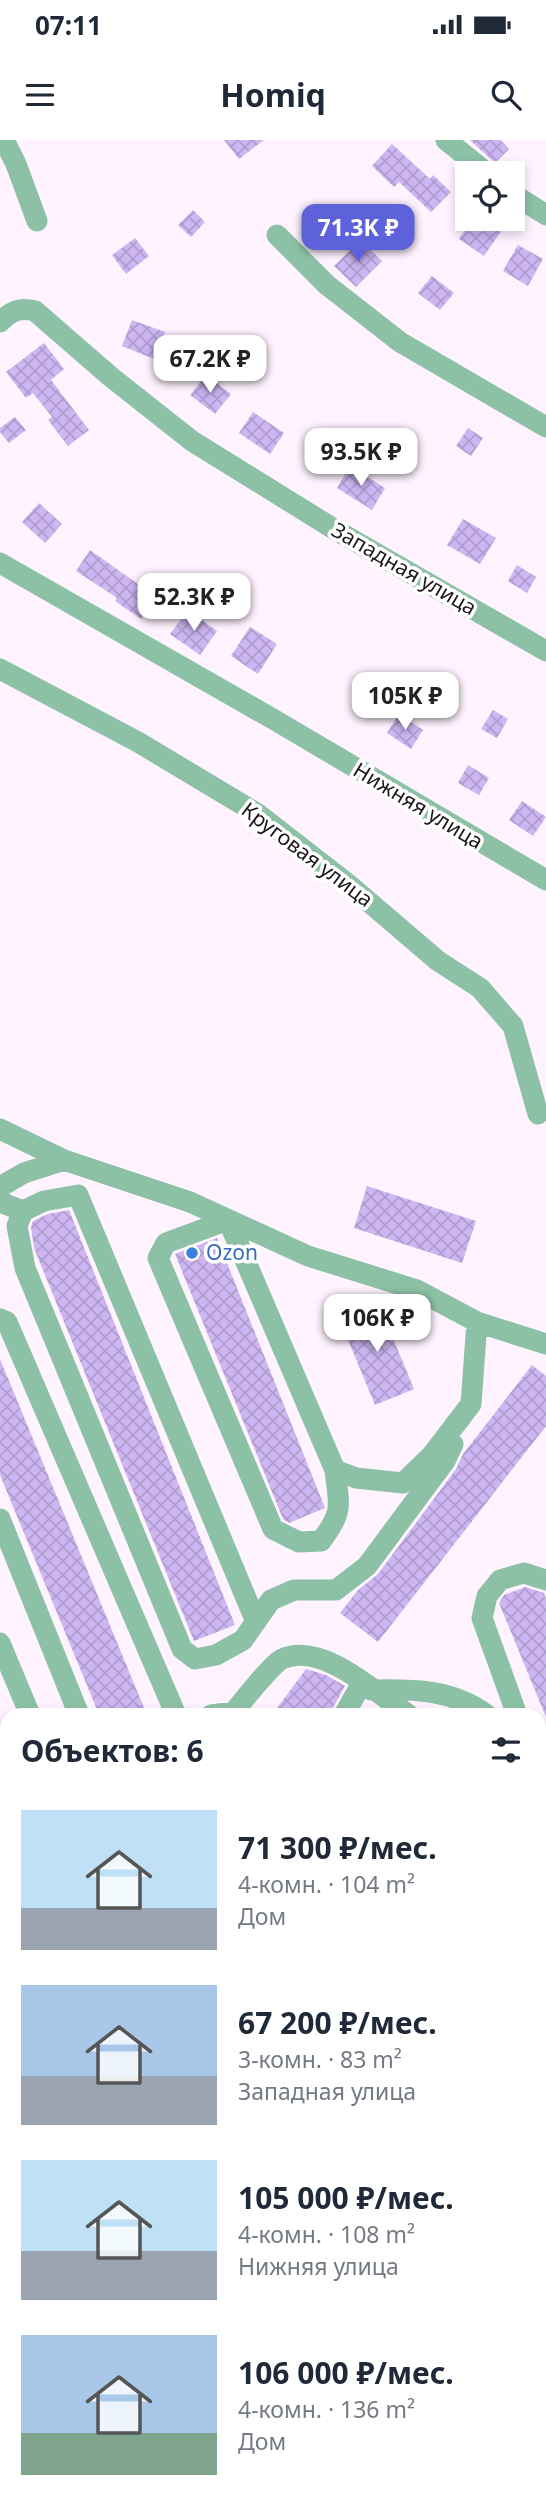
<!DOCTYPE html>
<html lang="ru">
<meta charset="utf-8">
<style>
:root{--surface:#fff;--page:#f6f6f7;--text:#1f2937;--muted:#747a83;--accent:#5e62da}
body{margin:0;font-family:"Noto Sans",sans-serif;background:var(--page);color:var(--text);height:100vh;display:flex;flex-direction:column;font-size:26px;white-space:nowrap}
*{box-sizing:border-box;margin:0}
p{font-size:23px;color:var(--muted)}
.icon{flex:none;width:38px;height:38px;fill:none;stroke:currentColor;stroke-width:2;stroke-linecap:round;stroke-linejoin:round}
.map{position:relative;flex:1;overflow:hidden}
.sheet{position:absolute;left:0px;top:1568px;width:546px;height:800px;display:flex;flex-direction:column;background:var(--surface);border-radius:21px 21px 0 0;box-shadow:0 4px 10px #0003}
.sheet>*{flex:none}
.tools{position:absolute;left:455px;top:21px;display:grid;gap:14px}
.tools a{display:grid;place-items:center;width:70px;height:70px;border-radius:0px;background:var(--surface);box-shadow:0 4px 10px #0003;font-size:35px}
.price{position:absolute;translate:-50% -60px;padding:0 16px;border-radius:14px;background:#fff;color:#222;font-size:23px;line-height:46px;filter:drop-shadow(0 2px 4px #0008)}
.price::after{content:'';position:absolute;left:50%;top:42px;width:21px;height:16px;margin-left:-10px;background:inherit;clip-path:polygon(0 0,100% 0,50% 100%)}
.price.current{background:var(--accent);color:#fff}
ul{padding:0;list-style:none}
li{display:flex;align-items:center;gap:21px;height:175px;padding:0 21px}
li span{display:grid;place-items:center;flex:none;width:196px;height:140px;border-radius:0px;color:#555}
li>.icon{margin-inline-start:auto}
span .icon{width:84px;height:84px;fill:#fffc;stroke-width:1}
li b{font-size:30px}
h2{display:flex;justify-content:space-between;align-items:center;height:84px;padding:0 21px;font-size:30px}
.status{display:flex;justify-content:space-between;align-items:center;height:49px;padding:0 35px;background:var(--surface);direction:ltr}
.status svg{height:19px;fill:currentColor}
header{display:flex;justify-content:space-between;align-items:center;height:91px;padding:0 21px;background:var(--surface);font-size:32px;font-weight:700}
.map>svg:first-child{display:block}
.garden{fill:url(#garden-furrows)}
.building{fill:url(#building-cross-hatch)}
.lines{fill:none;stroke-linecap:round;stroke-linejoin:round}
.minor{stroke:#8dc1a6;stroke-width:21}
.shop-dot{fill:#3f7fe0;stroke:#fff;stroke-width:2.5}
.labels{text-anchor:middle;stroke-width:7;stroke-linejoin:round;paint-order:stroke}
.street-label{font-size:21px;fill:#1d161d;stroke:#fff}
.shop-label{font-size:21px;fill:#366cbe;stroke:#fff;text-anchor:start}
</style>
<div class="status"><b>07:11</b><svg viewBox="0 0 49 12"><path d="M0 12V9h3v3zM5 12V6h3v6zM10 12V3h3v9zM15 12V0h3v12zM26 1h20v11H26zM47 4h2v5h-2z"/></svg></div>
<header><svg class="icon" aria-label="menu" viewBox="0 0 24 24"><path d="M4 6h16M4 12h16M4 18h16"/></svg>Homiq<svg class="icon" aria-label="search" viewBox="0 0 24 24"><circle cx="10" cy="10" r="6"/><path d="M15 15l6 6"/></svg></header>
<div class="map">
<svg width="546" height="2367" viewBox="0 0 546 2367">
<defs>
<pattern id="garden-furrows" width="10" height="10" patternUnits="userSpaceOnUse" patternTransform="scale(1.75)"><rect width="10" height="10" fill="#c2dca2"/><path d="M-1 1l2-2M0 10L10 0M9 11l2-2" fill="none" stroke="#a6bc8b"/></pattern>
<pattern id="building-cross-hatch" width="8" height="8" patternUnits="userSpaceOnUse" patternTransform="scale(1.75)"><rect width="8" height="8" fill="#cdb6f2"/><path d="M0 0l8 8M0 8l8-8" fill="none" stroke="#b09ccf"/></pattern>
</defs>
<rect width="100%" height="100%" fill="#fef3ff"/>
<path class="garden" d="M0,1888l7,5v468h532v-81l7,5v82h-546z"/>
<path class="building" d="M224,0h40l-25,19z
M470,0h31l8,9 -14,14z
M392,4l38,35 3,-4 18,17 -20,20 -32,-30 -5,5 -22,-21z
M193,70l12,12 -14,15 -13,-12z
M472,79h14l16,11 -18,26 -25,-17z
M135,98l14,18 -23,18 -14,-19z
M361,100l21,21 -26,26 -22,-21z
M518,105l25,14 -15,27 -25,-15z
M432,136l22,17 -14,17 -22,-17z
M132,180l33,12 -11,27 -32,-13z
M44,203l20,26 -13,11 38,50 -21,16 -20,-26 4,-3 -19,-24 -7,5 -20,-26z
M206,235l25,19 -16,20 -25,-19z
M253,272l31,21 -14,21 -31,-21z
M15,277l11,13 -17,13 -9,-11v-4z
M468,288l15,10 -12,18 -15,-10z
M350,326l35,22 -13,22 -35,-22z
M39,363l23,21 -17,19 -23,-21z
M463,379l33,19 -16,26 -33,-19z
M90,410l66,47 -15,22 -26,-18 2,-3 -41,-27z
M517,425l19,12 -9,16 -19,-12z
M188,470l29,21 -17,24 -30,-21z
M250,487l27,17 -19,30 -27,-18z
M493,570l15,9 -11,19 -16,-9z
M399,574l24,16 -12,19 -24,-16z
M468,625l21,13 -10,17 -21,-12z
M522,661l24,16 -13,19 -24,-16z
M367,1046l109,35 -14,42 -108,-35z
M69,1070l166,415 -41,16 -160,-393 -3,-21 2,-6 15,-7z
M217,1098l108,270 -36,15 -6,-4 -108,-265z
M378,1162l36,87 -39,16 -36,-87z
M0,1219l147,356h-48l-3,-8 -96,-232z
M532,1225l14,11v50l-168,216 -38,-29 18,-23 20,-16 78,-105 7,-15z
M525,1447l19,6 2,6v118l-47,-114 5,-8z
M306,1529l20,6 19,11 -16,29h-57z"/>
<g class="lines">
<path class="minor" d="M4,0l12,24 21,57
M446,0l41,33
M513,54l33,21
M277,95l50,50 73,57 146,85
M0,182c11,-11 20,-15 35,-11l76,66 81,64 142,88 212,122
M0,423l273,156 273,161
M0,529l138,73 120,72 90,70 90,77 42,27 33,38 25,88
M0,989l64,31 126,42 118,54 109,34 60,32 69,22
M0,1047l24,-14 40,-13
M0,1060l5,4 18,7 21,-10 34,-6 178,427
M23,1071l-6,15 8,42 157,381 13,10 21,-4 27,-15 28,-40 23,-10h42l31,-24 78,-105 8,-17
M0,1179l7,3 169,393
M335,1330c4,36 9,41 -14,71l-22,1 -26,-13 -115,-271 8,-15 62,-23 107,250 21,8 47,5 29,-28 39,-51 6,-82
M0,1379l79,196
M0,1503l30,72
M371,1550c41,-1 82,-1 116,25
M211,1575l23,-3
M232,1575c8,-11 40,-51 50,-56 40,-18 94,34 127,56
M344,1575l18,-32
M517,1575l-35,-97 5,-22 13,-16 24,-7 22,7
M539,1631l7,16
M0,1646l7,-3
M0,1678l7,-11
M539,1758l7,12
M0,1787l7,4
M0,1822l7,5
M0,1971l7,5
M539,1976l7,11
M539,2134l7,9
M539,2208l7,6
M0,2236l7,6
M166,2361l8,6
M527,2361l8,6"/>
</g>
<circle class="shop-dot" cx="192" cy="1113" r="7"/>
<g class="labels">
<g class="street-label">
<text transform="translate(404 429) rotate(30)" y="7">Западная улица</text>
<text transform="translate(418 666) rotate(31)" y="7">Нижняя улица</text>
<text transform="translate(307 715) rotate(37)" y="7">Круговая улица</text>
</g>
<g class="shop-label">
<text x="206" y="1120">Ozon</text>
</g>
</g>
</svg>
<div class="tools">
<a><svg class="icon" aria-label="locate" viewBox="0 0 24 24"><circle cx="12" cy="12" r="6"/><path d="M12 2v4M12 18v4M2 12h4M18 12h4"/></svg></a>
</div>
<b class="price current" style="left:358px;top:124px">71.3K ₽</b>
<b class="price" style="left:210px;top:255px">67.2K ₽</b>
<b class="price" style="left:361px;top:348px">93.5K ₽</b>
<b class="price" style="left:194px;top:493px">52.3K ₽</b>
<b class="price" style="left:405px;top:592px">105K ₽</b>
<b class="price" style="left:377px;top:1214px">106K ₽</b>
<section class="sheet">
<h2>Объектов: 6<svg class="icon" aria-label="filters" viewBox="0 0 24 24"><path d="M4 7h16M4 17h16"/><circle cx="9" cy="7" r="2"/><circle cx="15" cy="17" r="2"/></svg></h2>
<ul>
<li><span style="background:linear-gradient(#bfe0f5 70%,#9aa5b1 0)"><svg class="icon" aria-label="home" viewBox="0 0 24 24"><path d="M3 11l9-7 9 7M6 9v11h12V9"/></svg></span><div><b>71 300 ₽/мес.</b><p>4-комн. · 104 m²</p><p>Дом</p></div></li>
<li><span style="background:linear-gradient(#a9c7e8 65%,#9aa5b1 0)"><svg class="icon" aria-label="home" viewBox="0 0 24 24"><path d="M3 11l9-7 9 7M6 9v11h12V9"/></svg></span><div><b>67 200 ₽/мес.</b><p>3-комн. · 83 m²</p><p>Западная улица</p></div></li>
<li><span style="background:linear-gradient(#bfe0f5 65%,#9aa5b1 0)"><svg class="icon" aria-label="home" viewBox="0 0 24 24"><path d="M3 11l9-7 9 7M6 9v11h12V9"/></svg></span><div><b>105 000 ₽/мес.</b><p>4-комн. · 108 m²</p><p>Нижняя улица</p></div></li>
<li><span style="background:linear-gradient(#a9c7e8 70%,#7fa58c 0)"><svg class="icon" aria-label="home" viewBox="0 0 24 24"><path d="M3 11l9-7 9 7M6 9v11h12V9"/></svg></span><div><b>106 000 ₽/мес.</b><p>4-комн. · 136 m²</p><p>Дом</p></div></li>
</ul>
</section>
</div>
